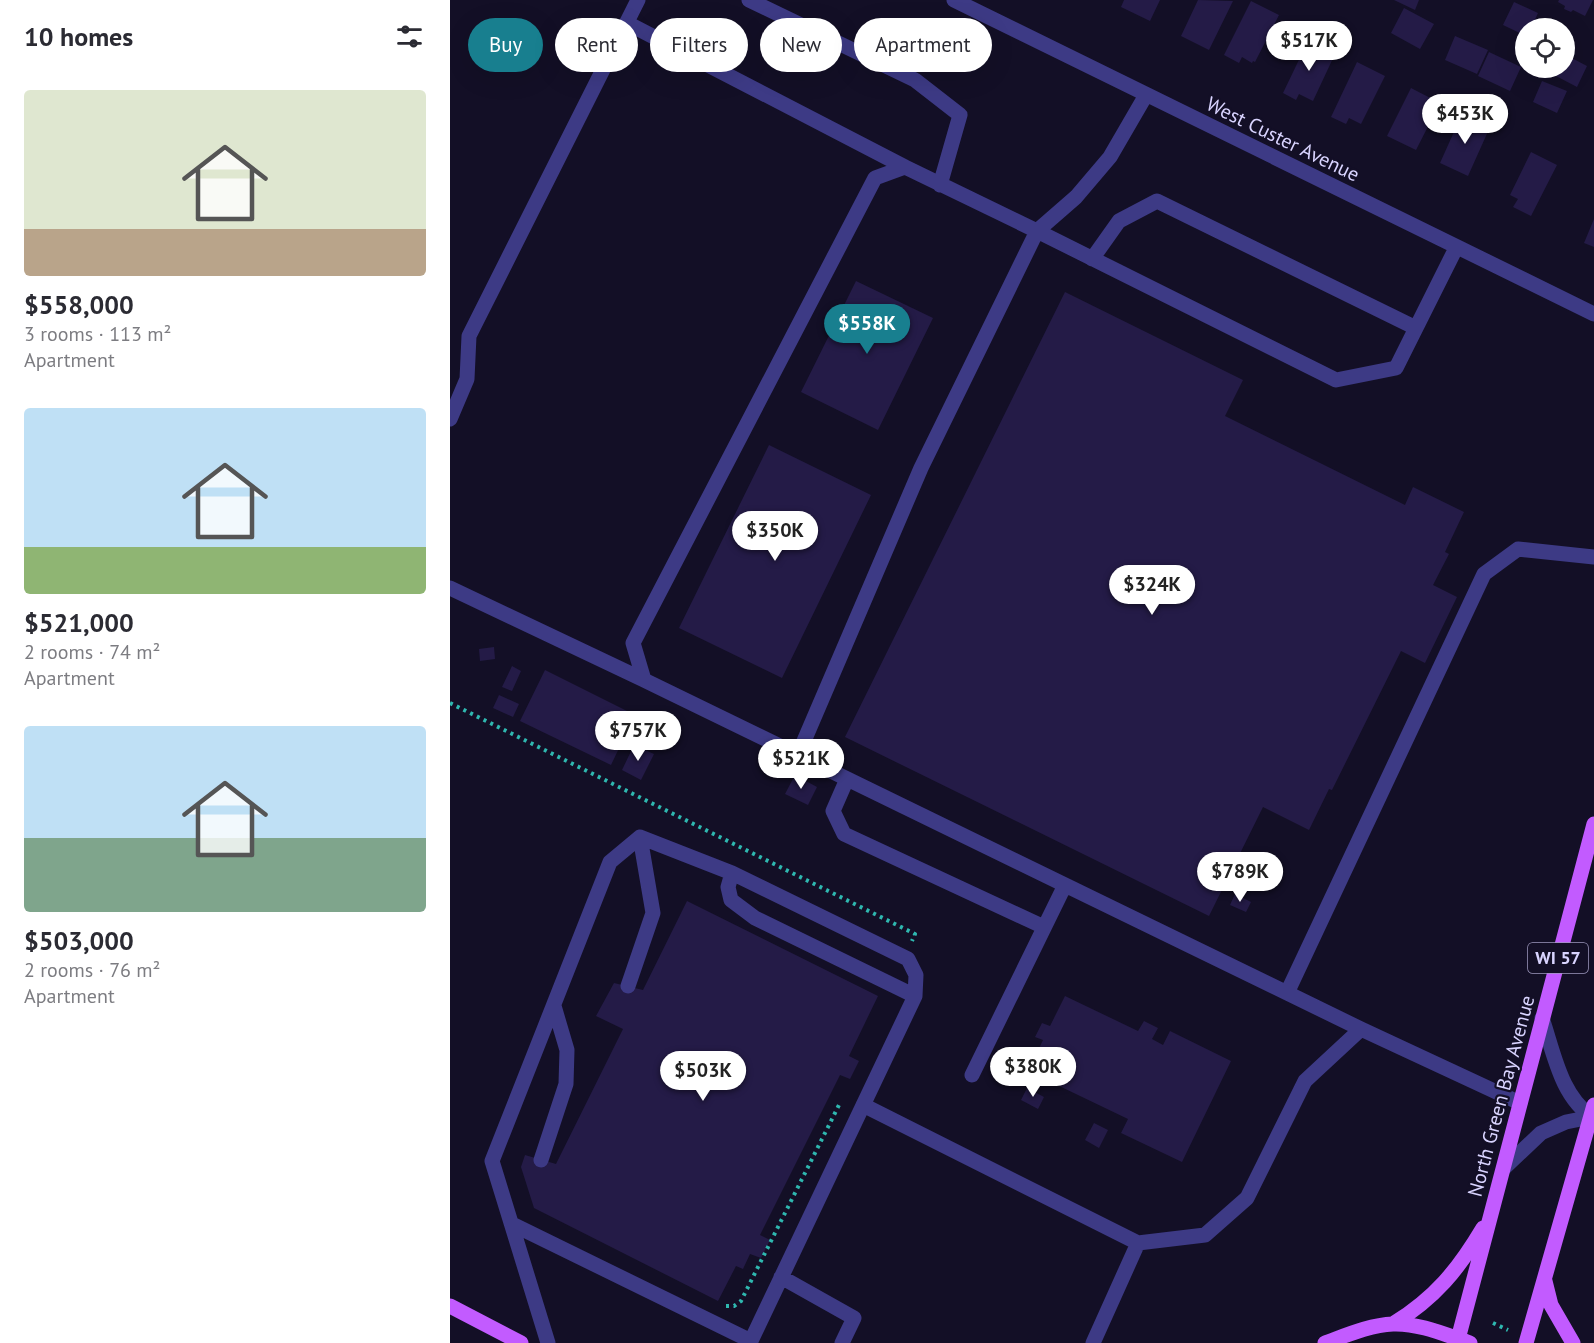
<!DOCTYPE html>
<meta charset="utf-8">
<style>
:root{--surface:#fff;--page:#f7f7f7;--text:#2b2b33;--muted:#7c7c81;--accent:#187f8f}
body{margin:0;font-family:"PT Sans",sans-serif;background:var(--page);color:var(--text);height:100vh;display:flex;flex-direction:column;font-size:22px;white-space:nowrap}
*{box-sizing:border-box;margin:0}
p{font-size:20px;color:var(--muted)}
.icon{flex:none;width:33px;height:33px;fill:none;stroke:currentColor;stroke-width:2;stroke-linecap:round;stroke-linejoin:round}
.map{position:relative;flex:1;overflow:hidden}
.drawer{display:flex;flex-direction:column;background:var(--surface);width:450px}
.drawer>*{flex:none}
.guide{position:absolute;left:18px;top:18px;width:570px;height:54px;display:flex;gap:12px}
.buttons{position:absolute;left:1065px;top:18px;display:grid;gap:12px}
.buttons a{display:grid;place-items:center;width:60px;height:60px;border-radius:50%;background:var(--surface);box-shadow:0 6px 24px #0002;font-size:30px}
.price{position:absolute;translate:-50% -51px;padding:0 14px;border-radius:21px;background:#fff;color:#222;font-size:20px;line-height:39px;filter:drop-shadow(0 2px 3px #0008)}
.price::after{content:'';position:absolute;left:50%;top:36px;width:18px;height:14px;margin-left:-9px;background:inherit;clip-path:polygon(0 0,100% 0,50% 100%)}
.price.selected{background:var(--accent);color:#fff}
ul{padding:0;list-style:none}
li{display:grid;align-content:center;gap:12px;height:318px;padding:0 24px}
li span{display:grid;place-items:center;height:186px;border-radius:6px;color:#555}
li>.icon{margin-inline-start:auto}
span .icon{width:108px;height:108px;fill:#fffc;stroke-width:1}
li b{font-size:26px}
h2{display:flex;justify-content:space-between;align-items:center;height:72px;padding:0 24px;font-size:26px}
.chip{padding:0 21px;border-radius:27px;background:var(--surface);box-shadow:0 6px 24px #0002;font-size:21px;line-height:54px}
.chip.selected{background:var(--accent);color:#fff}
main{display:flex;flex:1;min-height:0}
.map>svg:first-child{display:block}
.building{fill:#241b47}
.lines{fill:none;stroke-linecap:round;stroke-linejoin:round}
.path{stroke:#2fb8b0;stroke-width:4;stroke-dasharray:3 4.5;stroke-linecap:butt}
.minor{stroke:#3d3a85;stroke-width:15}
.major{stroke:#c25bff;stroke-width:15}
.labels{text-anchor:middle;stroke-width:4.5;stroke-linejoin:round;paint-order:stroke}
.shield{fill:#130f26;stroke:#9e99be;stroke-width:1.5}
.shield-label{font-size:18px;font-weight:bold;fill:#d9d4ff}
.street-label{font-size:20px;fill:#d9d4ff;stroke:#130f26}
</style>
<main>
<section class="drawer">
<h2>10 homes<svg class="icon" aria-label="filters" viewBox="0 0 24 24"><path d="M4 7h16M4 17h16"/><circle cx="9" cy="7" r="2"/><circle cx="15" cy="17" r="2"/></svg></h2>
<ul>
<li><span style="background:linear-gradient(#dfe7d0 75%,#b9a48a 0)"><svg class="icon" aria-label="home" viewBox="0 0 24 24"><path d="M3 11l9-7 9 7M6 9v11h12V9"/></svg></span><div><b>$558,000</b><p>3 rooms · 113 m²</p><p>Apartment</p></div></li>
<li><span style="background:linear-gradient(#bfe0f5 75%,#8fb573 0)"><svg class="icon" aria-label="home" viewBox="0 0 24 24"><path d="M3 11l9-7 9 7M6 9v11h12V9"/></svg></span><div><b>$521,000</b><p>2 rooms · 74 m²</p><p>Apartment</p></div></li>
<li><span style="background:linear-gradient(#bfe0f5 60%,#7fa58c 0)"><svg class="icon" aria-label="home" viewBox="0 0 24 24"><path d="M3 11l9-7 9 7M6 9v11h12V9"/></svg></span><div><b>$503,000</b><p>2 rooms · 76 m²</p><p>Apartment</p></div></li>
</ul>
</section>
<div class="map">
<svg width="1144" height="1343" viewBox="0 0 1144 1343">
<rect width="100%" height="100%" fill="#130f26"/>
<path class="building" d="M674,0h36l-10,21 -29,-14z
M748,0l35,1 -24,49 -28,-14z
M944,0h25l-4,10z
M1109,0h34l-8,16 -12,-6 -2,2 -7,-3 1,-3 -7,-4z
M801,1l28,14 -24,47 -2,-1 -1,2 -10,-6 -3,6 -15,-8z
M1064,2l24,11 -7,15h-5v8l-23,-11z
M954,8l30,16 -14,25 -29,-16z
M1005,36l33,14 -11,24 -32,-14z
M858,41l27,13 -22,47 -14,-7 -3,6 -13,-7z
M1039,52l32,15 -11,24 -32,-15z
M1116,55l21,11 -10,21 -21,-11 4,-8h4z
M907,62l28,14 -24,48 -12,-6 -3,6 -15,-7z
M1092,81l25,10 -10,22 -24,-11z
M961,88l29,15 -24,47 -29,-14z
M1012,114l28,13 -22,49 -28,-13z
M1081,152l26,13 -26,51 -18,-9 5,-8 -8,-4z
M1144,219v28l-10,-4z
M406,281l77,37 -55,112 -77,-38z
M615,292l178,88 -18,36 180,89 8,-18 51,25 -19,40 4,2 -16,31 24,12 -32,66 -24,-12 -69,139 -3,-1 -20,41 -46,-23 -54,109 -364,-179z
M319,445l102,50 -89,183 -103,-50z
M44,647l1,12 -15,2 -1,-12z
M62,666l9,5 -9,20 -10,-4z
M95,670l90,45 -24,50 -91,-44z
M49,695l20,9 -6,13 -20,-9z
M184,745l20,9 -13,26 -19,-10z
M345,775l22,12 -9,18 -23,-11z
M785,894l16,8 -5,10 -16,-7z
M237,901l191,95 -29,60 10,5 -9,18 -10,-4 -80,160 10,5 -9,18 -11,-4 -7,15 -7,-3 -18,35 -184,-93 -13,-41 4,-12 31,9 67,-135 -27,-13 18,-33 29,7z
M615,996l73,35 6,-10 14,7 -6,11 11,6 7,-14 61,30 -49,101 -61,-29 7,-14 -100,-48 15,-31 -8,-3 7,-14 8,3z
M577,1088l17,9 -6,12 -17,-9z
M644,1123l14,7 -9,18 -14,-8z"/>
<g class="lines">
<path class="path" d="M0,703l465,231 -3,7
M276,1306h8l7,-5 99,-198
M1043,1323l15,7"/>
<path class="minor" d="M299,0l166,80 45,35 -20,70
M504,0l640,314
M177,23l278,144
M696,95l-36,62 -34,40 -39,34 -132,-64 -30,11 -242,465 11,37 717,349 159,74
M642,259l27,-38 38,-20 259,127
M0,419l17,-40 2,-43 169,-336
M0,588l194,92
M348,755l123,-287 116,-237 299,149 60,-12 60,-120
M397,779l-14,32 11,23 200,93
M282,873l-4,14 3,13 24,18 160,78
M178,986l25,-73 -13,-76
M837,993l197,-419 34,-25 76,8
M1092,1018c12,35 19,80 52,100
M522,1075l93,-190
M413,1105l275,138 67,-8 42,-37 58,-117 56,-52
M91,1160l25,-76 1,-34 -13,-44
M1054,1168l37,-35 25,-11 25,-5
M62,1224l239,117
M331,1277l73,41 -12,25
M98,1343l-56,-182 118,-299 30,-25 92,36 176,86 8,16 -1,21 -165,347
M643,1343l45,-100"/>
<path class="major" d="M1095,1281l6,24 22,38
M0,1306l71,37
M943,1324c42,-26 65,-54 90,-96
M875,1343c22,-8 45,-18 68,-19 26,-1 53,11 77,19
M1007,1343l137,-519
M1076,1343l68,-238"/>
</g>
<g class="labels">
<rect class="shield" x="1078" y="943" width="60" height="30" rx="4.5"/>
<g class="shield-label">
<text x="1108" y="964">WI 57</text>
</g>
<g class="street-label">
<text transform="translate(833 139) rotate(26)" y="7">West Custer Avenue</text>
<text transform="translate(1051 1096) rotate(-75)" y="7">North Green Bay Avenue</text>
</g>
</g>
</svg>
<div class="buttons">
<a><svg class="icon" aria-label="locate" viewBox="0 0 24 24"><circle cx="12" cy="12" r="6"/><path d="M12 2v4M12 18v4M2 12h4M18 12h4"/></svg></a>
</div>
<b class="price" style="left:859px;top:72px">$517K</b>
<b class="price" style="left:1015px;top:145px">$453K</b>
<b class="price selected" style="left:417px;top:355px">$558K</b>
<b class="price" style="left:325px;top:562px">$350K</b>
<b class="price" style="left:702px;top:616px">$324K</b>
<b class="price" style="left:188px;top:762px">$757K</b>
<b class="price" style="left:351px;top:790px">$521K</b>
<b class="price" style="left:790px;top:903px">$789K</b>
<b class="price" style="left:583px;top:1098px">$380K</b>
<b class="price" style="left:253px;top:1102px">$503K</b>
<div class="guide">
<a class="chip selected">Buy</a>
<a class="chip">Rent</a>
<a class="chip">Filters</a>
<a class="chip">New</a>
<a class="chip">Apartment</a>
</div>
</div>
</main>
